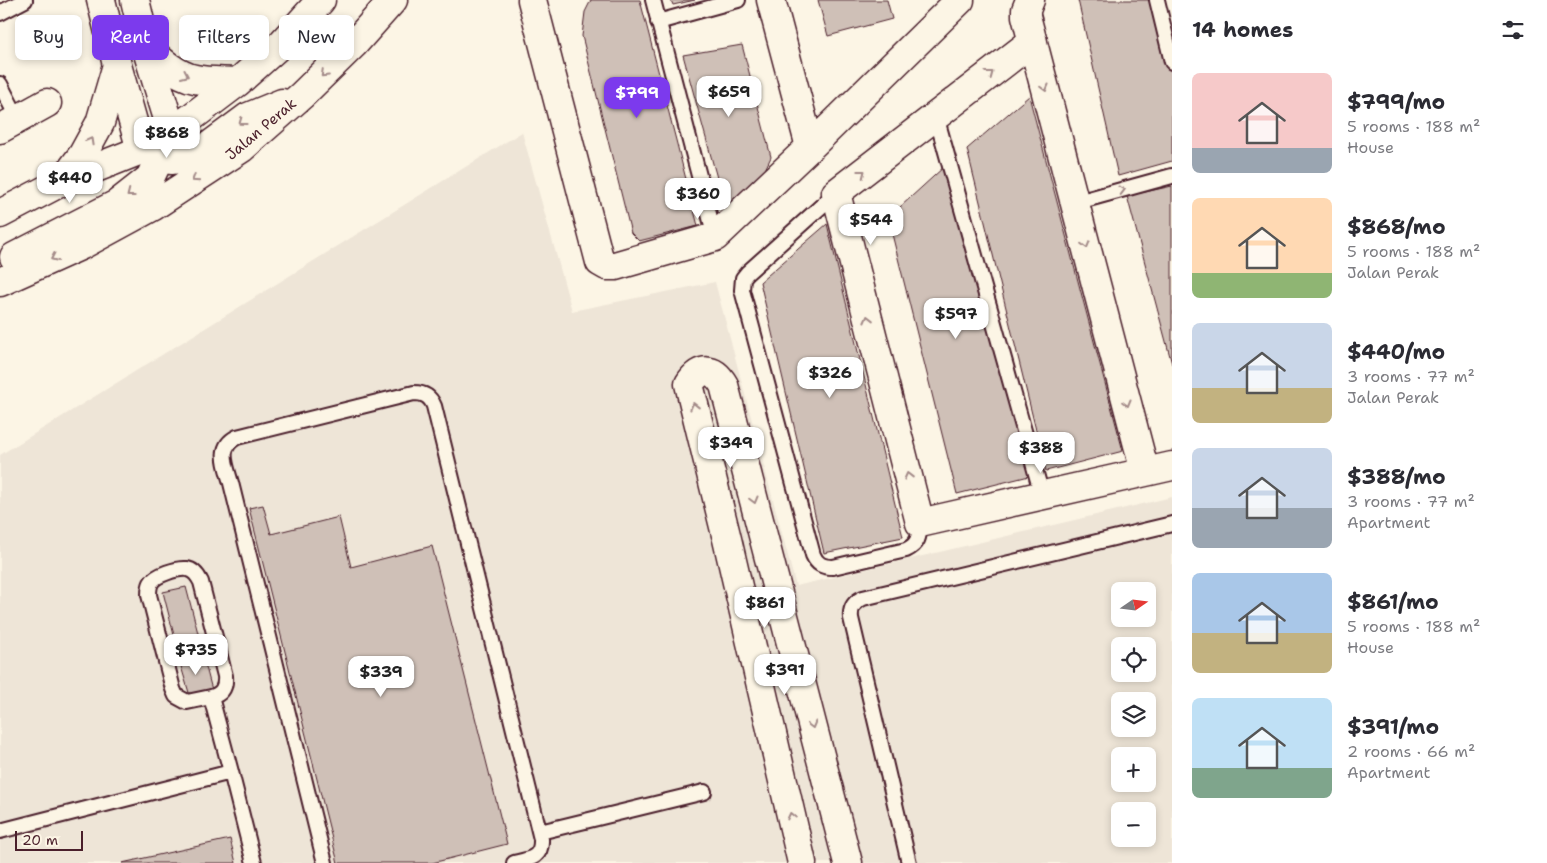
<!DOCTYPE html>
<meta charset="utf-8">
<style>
:root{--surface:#fff;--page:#f2f2f3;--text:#2b2b33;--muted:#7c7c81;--accent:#7c3aed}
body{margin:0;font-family:"Shantell Sans",sans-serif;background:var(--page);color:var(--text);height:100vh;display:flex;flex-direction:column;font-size:19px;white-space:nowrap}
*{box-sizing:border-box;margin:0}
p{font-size:16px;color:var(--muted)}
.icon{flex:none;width:28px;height:28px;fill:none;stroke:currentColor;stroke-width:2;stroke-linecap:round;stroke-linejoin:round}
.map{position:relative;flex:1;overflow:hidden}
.drawer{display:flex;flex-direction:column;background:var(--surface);width:375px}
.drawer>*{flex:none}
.top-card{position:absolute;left:15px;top:15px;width:475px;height:45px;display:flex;gap:10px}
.needle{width:32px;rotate:76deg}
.tools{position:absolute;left:1111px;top:582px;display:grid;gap:10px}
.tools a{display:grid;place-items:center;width:45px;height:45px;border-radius:8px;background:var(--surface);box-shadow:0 2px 8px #0003;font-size:25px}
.scale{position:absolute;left:15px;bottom:12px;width:68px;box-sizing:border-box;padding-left:5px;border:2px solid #4a1f2b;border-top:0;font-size:14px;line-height:18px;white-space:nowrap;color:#4a1f2b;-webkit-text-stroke:4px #fcf5e5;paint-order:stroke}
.price{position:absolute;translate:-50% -42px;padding:0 11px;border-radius:10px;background:#fff;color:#222;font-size:16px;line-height:32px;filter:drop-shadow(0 1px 2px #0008)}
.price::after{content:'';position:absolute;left:50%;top:30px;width:15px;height:11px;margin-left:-8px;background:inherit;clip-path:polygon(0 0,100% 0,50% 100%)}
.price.current{background:var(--accent);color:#fff}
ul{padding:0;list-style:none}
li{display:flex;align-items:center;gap:15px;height:125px;padding:0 20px}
li span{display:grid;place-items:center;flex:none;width:140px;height:100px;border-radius:8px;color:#555}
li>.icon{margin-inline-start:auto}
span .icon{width:60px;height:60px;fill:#fffc;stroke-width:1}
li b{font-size:21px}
h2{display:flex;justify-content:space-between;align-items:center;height:60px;padding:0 20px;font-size:21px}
.chip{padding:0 18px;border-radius:8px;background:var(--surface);box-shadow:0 2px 8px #0003;font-size:18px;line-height:45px}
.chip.current{background:var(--accent);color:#fff}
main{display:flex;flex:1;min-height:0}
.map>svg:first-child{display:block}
.built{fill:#eee5d7;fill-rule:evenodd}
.building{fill:#cfc0b7;stroke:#4a1f2b}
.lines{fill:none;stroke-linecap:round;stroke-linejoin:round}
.lane-casing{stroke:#4a1f2b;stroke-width:18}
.street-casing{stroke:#4a1f2b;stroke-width:31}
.secondary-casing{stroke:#4a1f2b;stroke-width:31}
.lane{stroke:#fcf5e5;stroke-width:14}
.street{stroke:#fcf5e5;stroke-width:28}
.secondary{stroke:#fcf5e5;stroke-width:28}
.oneway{stroke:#a38a88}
.labels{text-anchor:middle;stroke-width:4;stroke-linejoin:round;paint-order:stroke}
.street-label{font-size:15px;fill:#4a1f2b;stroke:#fcf5e5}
</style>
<main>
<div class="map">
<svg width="1172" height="863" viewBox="0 0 1172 863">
<rect width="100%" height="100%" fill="#fcf5e5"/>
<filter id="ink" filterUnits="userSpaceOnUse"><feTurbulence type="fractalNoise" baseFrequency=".02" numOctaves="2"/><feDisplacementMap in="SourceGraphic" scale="10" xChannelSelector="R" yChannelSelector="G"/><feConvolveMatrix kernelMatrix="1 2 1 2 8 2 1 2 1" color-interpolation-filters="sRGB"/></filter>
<g filter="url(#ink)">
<path class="built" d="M522,132l50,179 143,-29 81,304 376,-89v366h-1172v-408zM1120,591h28v28h-28zM1120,646h28v28h-28zM1120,701h28v28h-28zM1120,756h28v28h-28zM1120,811h28v28h-28z"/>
<path class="building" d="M591,0h49l58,226 -59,15 -8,-8 -49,-197 3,-24z
M671,0h24l-22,5z
M818,0h69l5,19 -64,17z
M1078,0h77l17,68v93l-54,15z
M742,45l29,112 -8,17 -38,33 -42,-152z
M1029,96l94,355 -77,20 -79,-322z
M945,166l84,310 -72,18 -69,-276z
M1172,186v178l-45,-168z
M827,224l76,313 -79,16 -64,-271z
M263,505l8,29 68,-17 12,50 81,-21 75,298 -75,19h-94l-89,-355z
M186,587l13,50 -23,6 -13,-51z
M203,656l9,34 -22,6 -10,-33z
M230,839l6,24h-114z"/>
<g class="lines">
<g class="lane-casing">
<path id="lane" d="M653,0l62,237
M1157,0l15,62
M0,13l25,-13
M658,22l80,-22
M0,84l18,35
M936,116l106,379
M836,193l-89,80 -4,5 -1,12 71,265c4,9 9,12 20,12l73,-17c13,-6 13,-14 14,-27
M1074,203l98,-27
M231,772l23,91
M0,831l231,-59 -20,-75c11,-3 15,-10 14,-21l-24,-94c-3,-6 -7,-12 -14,-13 -10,-1 -32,6 -36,14 -2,4 -2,8 -2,12l24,94 3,7 11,6 24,-5
M540,832l164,-40
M325,863l-94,-380c-5,-18 -14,-36 6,-46l177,-44c10,0 16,3 20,13l107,433c1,19 -11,20 -27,24
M909,863l-58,-245c-1,-10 3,-16 12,-20l309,-74"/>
</g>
<g class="street-casing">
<path id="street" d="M532,0l68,262 7,4h8l100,-29 95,-90 150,-147
M771,0l39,147
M1030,0l-4,10v6l119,456
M1033,41l-197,152 84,330 252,-57
M0,129l47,-26
M802,863l-75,-324 -38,-155c11,-17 25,-17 35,1l124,478"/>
</g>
<g class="secondary-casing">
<path id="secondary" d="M101,0l16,65 24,85
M135,0l11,47 26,85
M146,47c14,13 30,28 49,32 13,3 29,2 43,3
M145,151l26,9 23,-3 54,-40 34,-14
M63,181l20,-27 17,-31 17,-58
M0,214l63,-33 78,-31 31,-18 66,-50 45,-40 38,-42
M14,257l103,-53 33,-26 22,-46
M0,282l82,-37 70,-38 90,-59 60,-53 52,-51 39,-44"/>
</g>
<use href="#lane" class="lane"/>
<use href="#street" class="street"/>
<use href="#secondary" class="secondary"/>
</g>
<defs><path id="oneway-chevron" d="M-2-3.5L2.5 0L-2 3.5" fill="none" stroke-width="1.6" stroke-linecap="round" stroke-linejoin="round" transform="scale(1.25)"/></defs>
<g class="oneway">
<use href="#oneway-chevron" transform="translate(324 74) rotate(136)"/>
<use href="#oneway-chevron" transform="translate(990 74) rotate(-37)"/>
<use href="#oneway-chevron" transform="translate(185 75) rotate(24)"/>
<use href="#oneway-chevron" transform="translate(1045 88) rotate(75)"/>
<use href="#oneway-chevron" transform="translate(242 122) rotate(144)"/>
<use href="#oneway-chevron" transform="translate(90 141) rotate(-61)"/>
<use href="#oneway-chevron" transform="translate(862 173) rotate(-38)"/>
<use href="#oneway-chevron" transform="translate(195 179) rotate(147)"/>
<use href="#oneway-chevron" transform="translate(1122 190) rotate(-15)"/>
<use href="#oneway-chevron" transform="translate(130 194) rotate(142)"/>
<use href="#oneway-chevron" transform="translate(1086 245) rotate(75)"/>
<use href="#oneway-chevron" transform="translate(54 258) rotate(155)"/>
<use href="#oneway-chevron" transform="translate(868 319) rotate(-104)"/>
<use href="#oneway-chevron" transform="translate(1127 403) rotate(75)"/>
<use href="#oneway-chevron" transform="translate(694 406) rotate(-104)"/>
<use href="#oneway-chevron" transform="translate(908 476) rotate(-104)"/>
<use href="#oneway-chevron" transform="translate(754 500) rotate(75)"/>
<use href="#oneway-chevron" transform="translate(812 725) rotate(75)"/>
<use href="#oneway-chevron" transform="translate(791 816) rotate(-103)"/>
</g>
</g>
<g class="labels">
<g class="street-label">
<text transform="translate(261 129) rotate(-40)" y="5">Jalan Perak</text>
</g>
</g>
</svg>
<div class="tools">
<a><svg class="needle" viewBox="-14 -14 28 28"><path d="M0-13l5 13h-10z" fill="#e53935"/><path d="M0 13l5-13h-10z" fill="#7c7c81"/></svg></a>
<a><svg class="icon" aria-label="locate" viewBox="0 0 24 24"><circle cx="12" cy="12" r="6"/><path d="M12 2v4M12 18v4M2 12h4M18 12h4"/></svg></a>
<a><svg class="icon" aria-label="layers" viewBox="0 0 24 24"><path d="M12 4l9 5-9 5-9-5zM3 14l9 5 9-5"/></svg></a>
<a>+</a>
<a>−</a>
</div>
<div class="scale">20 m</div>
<b class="price" style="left:729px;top:118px">$659</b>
<b class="price current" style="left:637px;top:119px">$799</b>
<b class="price" style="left:167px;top:159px">$868</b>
<b class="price" style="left:70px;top:204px">$440</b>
<b class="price" style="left:698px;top:220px">$360</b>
<b class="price" style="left:871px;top:246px">$544</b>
<b class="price" style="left:956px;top:340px">$597</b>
<b class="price" style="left:830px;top:399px">$326</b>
<b class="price" style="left:731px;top:469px">$349</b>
<b class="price" style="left:1041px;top:474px">$388</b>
<b class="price" style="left:765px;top:629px">$861</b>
<b class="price" style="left:196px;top:676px">$735</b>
<b class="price" style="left:785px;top:696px">$391</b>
<b class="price" style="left:381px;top:698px">$339</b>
<div class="top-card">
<a class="chip">Buy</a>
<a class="chip current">Rent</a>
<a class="chip">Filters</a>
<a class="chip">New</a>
</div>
</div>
<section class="drawer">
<h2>14 homes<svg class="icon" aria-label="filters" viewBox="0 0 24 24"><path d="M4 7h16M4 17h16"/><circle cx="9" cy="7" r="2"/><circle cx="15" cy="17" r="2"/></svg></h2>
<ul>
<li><span style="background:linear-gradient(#f6c9c9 75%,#9aa5b1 0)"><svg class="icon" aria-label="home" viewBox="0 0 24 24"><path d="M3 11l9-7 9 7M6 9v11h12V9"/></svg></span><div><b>$799/mo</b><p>5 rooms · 188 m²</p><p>House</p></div></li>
<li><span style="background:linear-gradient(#ffd9b3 75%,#8fb573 0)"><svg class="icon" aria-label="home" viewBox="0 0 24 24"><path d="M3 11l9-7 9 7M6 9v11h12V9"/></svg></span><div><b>$868/mo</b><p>5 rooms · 188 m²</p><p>Jalan Perak</p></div></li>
<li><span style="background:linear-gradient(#c9d6e8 65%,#c2b280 0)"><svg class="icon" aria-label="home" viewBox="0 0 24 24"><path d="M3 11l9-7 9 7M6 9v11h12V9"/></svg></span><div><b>$440/mo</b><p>3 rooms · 77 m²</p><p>Jalan Perak</p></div></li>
<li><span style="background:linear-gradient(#c9d6e8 60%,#9aa5b1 0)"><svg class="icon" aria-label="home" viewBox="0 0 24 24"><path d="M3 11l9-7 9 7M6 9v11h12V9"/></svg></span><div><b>$388/mo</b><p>3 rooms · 77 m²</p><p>Apartment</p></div></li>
<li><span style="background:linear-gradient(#a9c7e8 60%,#c2b280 0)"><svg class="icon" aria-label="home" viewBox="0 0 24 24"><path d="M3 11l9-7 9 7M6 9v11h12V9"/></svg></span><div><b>$861/mo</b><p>5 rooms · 188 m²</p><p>House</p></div></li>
<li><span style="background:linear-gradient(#bfe0f5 70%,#7fa58c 0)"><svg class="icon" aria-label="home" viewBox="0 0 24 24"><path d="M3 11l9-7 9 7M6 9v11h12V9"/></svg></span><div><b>$391/mo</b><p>2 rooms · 66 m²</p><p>Apartment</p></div></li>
</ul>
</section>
</main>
